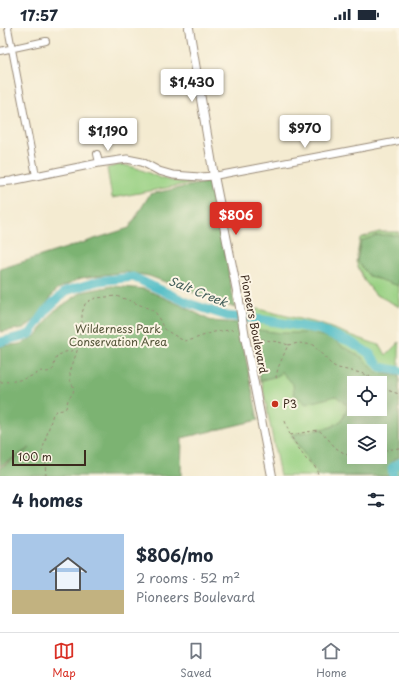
<!DOCTYPE html>
<meta charset="utf-8">
<style>
:root{--surface:#fff;--page:#f6f6f7;--text:#1f2937;--muted:#747a83;--line:#e0e1e3;--accent:#d93025}
body{margin:0;font-family:"Playpen Sans",sans-serif;background:var(--page);color:var(--text);height:100vh;display:flex;flex-direction:column;font-size:15px;white-space:nowrap}
*{box-sizing:border-box;margin:0}
p{font-size:13px;color:var(--muted)}
.icon{flex:none;width:22px;height:22px;fill:none;stroke:currentColor;stroke-width:2;stroke-linecap:round;stroke-linejoin:round}
.map{position:relative;height:448px;overflow:hidden}
.side{display:flex;flex-direction:column;background:var(--surface);flex:1}
.side>*{flex:none}
.controls{position:absolute;left:347px;top:348px;display:grid;gap:8px}
.controls a{display:grid;place-items:center;width:40px;height:40px;border-radius:0px;background:var(--surface);box-shadow:0 4px 16px #0002;font-size:20px}
.scale{position:absolute;left:12px;bottom:10px;width:74px;box-sizing:border-box;padding-left:4px;border:2px solid #3b2a1e;border-top:0;font-size:11px;line-height:14px;white-space:nowrap;color:#3b2a1e;-webkit-text-stroke:3px #fcf5e5;paint-order:stroke}
.price{position:absolute;translate:-50% -34px;padding:0 9px;border-radius:4px;background:#fff;color:#222;font-size:13px;line-height:26px;filter:drop-shadow(0 1px 2px #0008)}
.price::after{content:'';position:absolute;left:50%;top:24px;width:12px;height:9px;margin-left:-6px;background:inherit;clip-path:polygon(0 0,100% 0,50% 100%)}
.price.current{background:var(--accent);color:#fff}
ul{padding:0;list-style:none}
li{display:flex;align-items:center;gap:12px;height:100px;padding:0 12px}
li+li{border-top:1px solid var(--line)}
li span{display:grid;place-items:center;flex:none;width:112px;height:80px;border-radius:0px;color:#555}
li>.icon{margin-inline-start:auto}
span .icon{width:48px;height:48px;fill:#fffc;stroke-width:1}
li b{font-size:17px}
h2{display:flex;justify-content:space-between;align-items:center;height:48px;padding:0 12px;font-size:17px}
.status{display:flex;justify-content:space-between;align-items:center;height:28px;padding:0 20px;background:var(--surface);direction:ltr}
.status svg{height:11px;fill:currentColor}
.dock{display:flex;justify-content:space-around;align-items:center;height:56px;border-top:1px solid var(--line);background:var(--surface);font-size:11px;color:var(--muted)}
.dock a{display:grid;justify-items:center;gap:2px}
.dock .current{color:var(--accent)}
.map>svg:first-child{display:block}
.green{fill:#9ad184;stroke:#6a7e51;fill-rule:evenodd}
.forest{fill:#7bb372;stroke:#5b6e48;fill-rule:evenodd}
.lines{fill:none;stroke-linecap:round;stroke-linejoin:round}
.river{stroke:#4ebcc6;stroke-width:9}
.minor-casing{stroke:#988a78;stroke-width:8}
.tertiary-casing{stroke:#988a78;stroke-width:9}
.secondary-casing{stroke:#988a78;stroke-width:10}
.path{stroke:#988a78;stroke-width:1;stroke-dasharray:3 3;stroke-linecap:butt}
.minor{stroke:#fff;stroke-width:6}
.tertiary{stroke:#fff;stroke-width:7}
.secondary{stroke:#fff;stroke-width:8}
.secondary-bridge-casing{stroke:#988a78;stroke-width:10;stroke-linecap:butt}
.secondary-bridge{stroke:#fff;stroke-width:8}
.poi-dot{fill:#c8321e;stroke:#fcf5e5;stroke-width:1.5}
.labels{text-anchor:middle;stroke-width:4;stroke-linejoin:round;paint-order:stroke}
.street-label{font-size:11px;fill:#3b2a1e;stroke:#fcf5e5}
.park-label{font-size:11px;fill:#535438;stroke:#fcf5e5}
.poi-label{font-size:11px;fill:#3b2a1e;stroke:#fcf5e5;text-anchor:start}
.water-label{font-size:12px;font-style:italic;fill:#425d59;stroke:#fcf5e5}
</style>
<div class="status"><b>17:57</b><svg viewBox="0 0 49 12"><path d="M0 12V9h3v3zM5 12V6h3v6zM10 12V3h3v9zM15 12V0h3v12zM26 1h20v11H26zM47 4h2v5h-2z"/></svg></div>
<div class="map">
<svg width="399" height="448" viewBox="0 0 399 448">
<rect width="100%" height="100%" fill="#fcf5e5"/>
<filter id="ink" filterUnits="userSpaceOnUse"><feTurbulence type="fractalNoise" baseFrequency=".025" numOctaves="2"/><feDisplacementMap in="SourceGraphic" scale="8" xChannelSelector="R" yChannelSelector="G"/><feConvolveMatrix kernelMatrix="1 2 1 2 8 2 1 2 1" color-interpolation-filters="sRGB"/></filter>
<filter id="wash" filterUnits="userSpaceOnUse"><feTurbulence type="fractalNoise" baseFrequency=".012" numOctaves="4" result="noise"/><feDisplacementMap in="SourceGraphic" scale="16" xChannelSelector="R" yChannelSelector="G"/><feGaussianBlur stdDeviation="0.9" result="paint"/><feColorMatrix in="noise" values="0 0 0 0 0 0 0 0 0 0 0 0 0 0 0 0 0 1.4 0 .05"/><feComposite in="paint" operator="in"/></filter>
<g filter="url(#wash)">
<rect width="100%" height="100%" fill="#f4ebd1"/>
<path class="green" d="M119,137c16,0 28,8 42,13 11,4 21,4 32,5l-81,15 -5,-30z
M379,204h20v75l-3,-2 -21,-11 -11,-14 -8,-18 4,-24z
M258,281l62,15 61,22 5,9 13,-13v134h-119l-32,-165zM354,355h26v26h-26zM354,403h26v26h-26z"/>
<path class="forest" d="M208,154l7,13 20,113 -86,-32 -24,-4 -44,6 -25,12 -20,29 -12,9 -24,4v-63l129,-41 21,-34z
M377,207h21l1,1v50l-30,-10 -12,-15 4,-20z
M112,258l33,3 40,18 26,14 28,2 19,97 -76,18 -1,38h-181v-8l30,-20 -30,18v-120l21,-2 16,-9 17,-24 28,-19z
M252,301l28,4h26l27,5 8,7 22,13 14,15 22,3v82h-4l-5,8v10h-71l-28,-41 40,-8 11,-7 6,-14 -12,-10 -30,8 -12,-10 -1,-10 -12,-13 -1,4 -20,6zM354,355h26v26h-26zM354,403h26v26h-26z"/>
<g class="lines">
<path class="river" d="M0,314l30,-8 18,-26 18,-17 33,-10 34,-4 58,27 36,12 37,4 54,9 33,13 19,12 10,13 19,4
M393,448l-1,-8 7,-5"/>
</g>
</g>
<g filter="url(#ink)">
<g class="lines">
<g class="minor-casing">
<path id="minor" d="M8,0l28,148
M0,23l46,-10
M97,126l2,9
M214,148l185,-35"/>
</g>
<g class="tertiary-casing">
<path id="tertiary" d="M0,154l11,-1 88,-18 28,-4 15,3 17,9 14,4 27,2 14,-1"/>
</g>
<g class="secondary-casing">
<path id="secondary" d="M189,0l25,148 25,125
M245,309l27,139"/>
</g>
<path class="path" d="M251,305c12,10 23,6 37,12l-10,23 -2,9 1,2
M288,317l11,-2 14,2 19,20 6,3 23,5 8,3 11,7
M0,354c15,0 28,-3 41,-11 5,1 9,2 13,-3v-3l3,-9 8,-4 6,-1 8,-6
M380,355l7,7 12,4
M285,393l5,14 15,23 10,9 4,9
M290,407l28,-5c8,5 12,12 18,18 6,4 19,12 26,14 5,0 10,-2 15,-5
M380,427l6,-5 13,-2
M46,448l-1,-13 -3,-10 1,-5 10,-34 3,-3 7,-1 3,-2 2,-8 5,-7 1,-5 -4,-8v-8l10,-30v-9l2,-6v-14l3,-9 4,-3 7,-3 20,-2 12,4 22,9 6,4 7,14 4,4 17,10 7,-1 23,-8 23,-3"/>
<use href="#minor" class="minor"/>
<use href="#tertiary" class="tertiary"/>
<use href="#secondary" class="secondary"/>
<g class="secondary-bridge-casing">
<path id="secondary-bridge" d="M239,273l6,36"/>
</g>
<use href="#secondary-bridge" class="secondary-bridge"/>
</g>
</g>
<circle class="poi-dot" cx="275" cy="376" r="4"/>
<g class="labels">
<g class="street-label">
<text transform="translate(254 296) rotate(79)" y="4">Pioneers Boulevard</text>
</g>
<g class="park-label">
<text x="118" y="305">Wilderness Park<tspan x="118" dy="13">Conservation Area</tspan></text>
</g>
<g class="poi-label">
<text x="283" y="380">P3</text>
</g>
<g class="water-label">
<text transform="translate(198 264) rotate(22)" y="4">Salt Creek</text>
</g>
</g>
</svg>
<div class="controls">
<a><svg class="icon" aria-label="locate" viewBox="0 0 24 24"><circle cx="12" cy="12" r="6"/><path d="M12 2v4M12 18v4M2 12h4M18 12h4"/></svg></a>
<a><svg class="icon" aria-label="layers" viewBox="0 0 24 24"><path d="M12 4l9 5-9 5-9-5zM3 14l9 5 9-5"/></svg></a>
</div>
<div class="scale">100 m</div>
<b class="price" style="left:192px;top:75px">$1,430</b>
<b class="price" style="left:305px;top:121px">$970</b>
<b class="price" style="left:108px;top:124px">$1,190</b>
<b class="price current" style="left:236px;top:208px">$806</b>
</div>
<section class="side">
<h2>4 homes<svg class="icon" aria-label="filters" viewBox="0 0 24 24"><path d="M4 7h16M4 17h16"/><circle cx="9" cy="7" r="2"/><circle cx="15" cy="17" r="2"/></svg></h2>
<ul>
<li><span style="background:linear-gradient(#a9c7e8 70%,#c2b280 0)"><svg class="icon" aria-label="home" viewBox="0 0 24 24"><path d="M3 11l9-7 9 7M6 9v11h12V9"/></svg></span><div><b>$806/mo</b><p>2 rooms · 52 m²</p><p>Pioneers Boulevard</p></div></li>
</ul>
</section>
<nav class="dock">
<a class="current"><svg class="icon" aria-label="map" viewBox="0 0 24 24"><path d="M3 6l6-2 6 2 6-2v14l-6 2-6-2-6 2zM9 4v14M15 6v14"/></svg>Map</a>
<a><svg class="icon" aria-label="saved" viewBox="0 0 24 24"><path d="M7 4h10v16l-5-4-5 4z"/></svg>Saved</a>
<a><svg class="icon" aria-label="home" viewBox="0 0 24 24"><path d="M3 11l9-7 9 7M6 9v11h12V9"/></svg>Home</a>
</nav>
